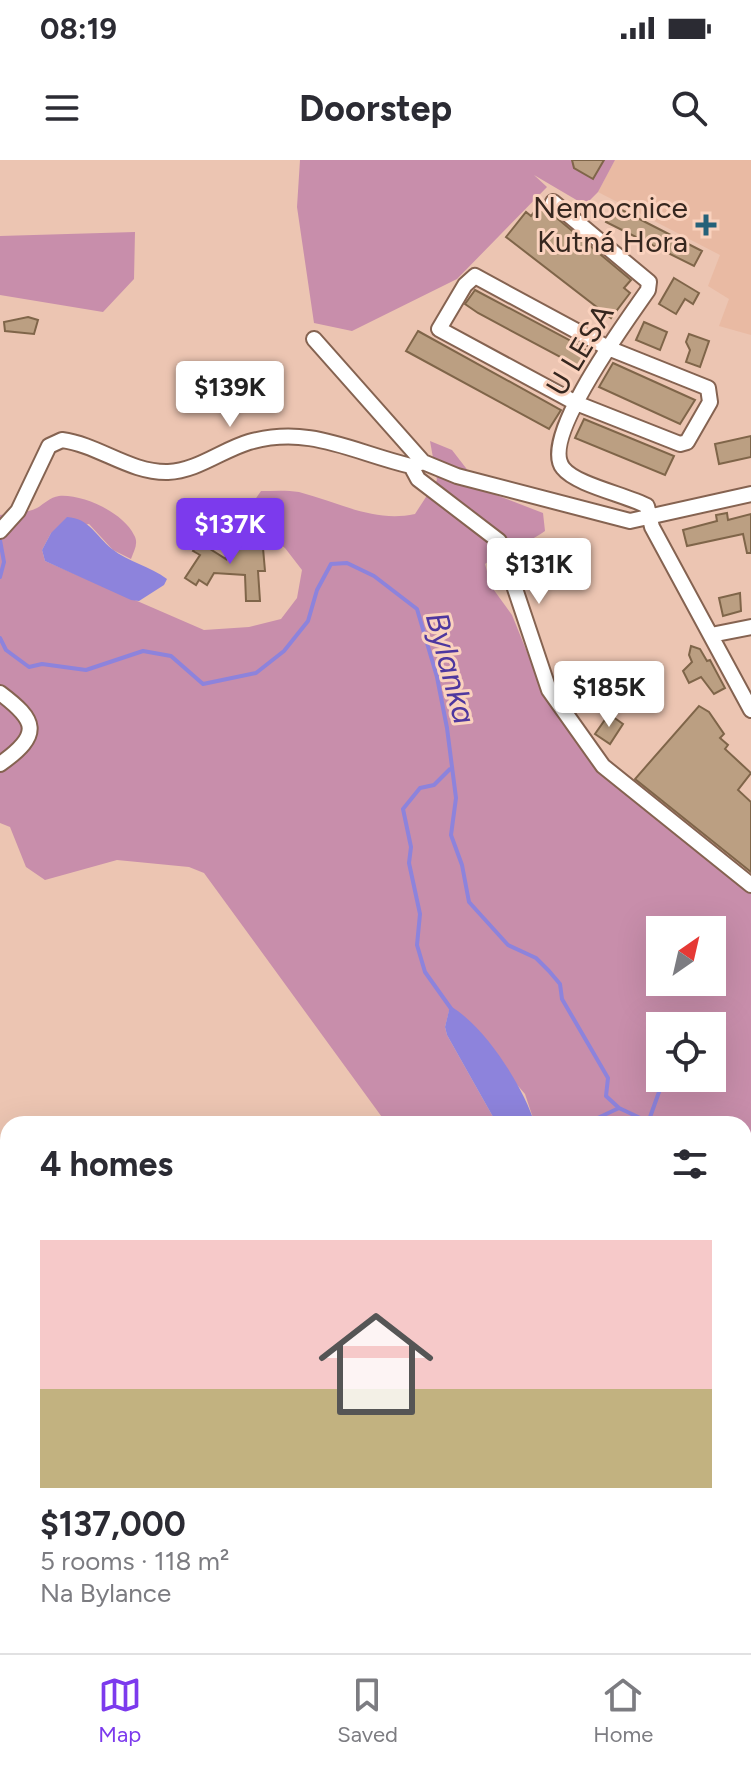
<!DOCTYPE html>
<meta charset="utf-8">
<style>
:root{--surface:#fff;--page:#f7f7f7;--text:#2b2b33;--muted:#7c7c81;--line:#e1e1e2;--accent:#7c3aed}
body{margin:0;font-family:Figtree,sans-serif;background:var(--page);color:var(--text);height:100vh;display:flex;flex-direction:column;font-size:30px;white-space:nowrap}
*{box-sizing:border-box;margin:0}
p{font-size:26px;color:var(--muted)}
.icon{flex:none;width:44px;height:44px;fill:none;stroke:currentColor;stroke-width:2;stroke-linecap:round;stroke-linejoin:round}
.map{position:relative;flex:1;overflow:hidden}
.details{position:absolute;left:0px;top:956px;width:752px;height:538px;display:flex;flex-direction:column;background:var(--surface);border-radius:24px 24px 0 0;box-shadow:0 8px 32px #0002}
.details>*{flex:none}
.needle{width:52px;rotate:34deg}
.fabs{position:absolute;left:646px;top:756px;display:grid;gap:16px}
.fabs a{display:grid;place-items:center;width:80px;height:80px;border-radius:0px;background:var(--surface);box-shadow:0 8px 32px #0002;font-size:40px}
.price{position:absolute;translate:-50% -68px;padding:0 18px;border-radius:8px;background:#fff;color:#222;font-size:26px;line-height:52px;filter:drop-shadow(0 2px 4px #0008)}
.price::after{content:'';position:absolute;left:50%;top:48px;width:24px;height:18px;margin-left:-12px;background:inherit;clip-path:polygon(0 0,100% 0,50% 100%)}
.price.on{background:var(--accent);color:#fff}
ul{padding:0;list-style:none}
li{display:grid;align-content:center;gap:16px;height:424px;padding:0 40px}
li span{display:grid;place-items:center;height:248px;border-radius:0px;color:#555}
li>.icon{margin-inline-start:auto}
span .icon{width:144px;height:144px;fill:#fffc;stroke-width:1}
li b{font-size:34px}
h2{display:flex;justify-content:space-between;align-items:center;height:96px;padding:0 40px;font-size:34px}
.status{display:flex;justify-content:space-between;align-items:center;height:56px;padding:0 40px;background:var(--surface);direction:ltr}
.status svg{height:22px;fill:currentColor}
header{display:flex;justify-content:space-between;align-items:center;height:104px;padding:0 40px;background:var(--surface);font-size:36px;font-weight:700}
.menu{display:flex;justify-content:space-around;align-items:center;height:112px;border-top:2px solid var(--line);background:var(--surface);font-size:22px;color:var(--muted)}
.menu a{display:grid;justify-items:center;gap:4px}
.menu .on{color:var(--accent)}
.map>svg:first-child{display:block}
.built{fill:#e9baa3}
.green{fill:#c88eab;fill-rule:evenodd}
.water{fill:#8d83dc}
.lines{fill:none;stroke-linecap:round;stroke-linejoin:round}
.stream{stroke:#8d83dc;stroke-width:4}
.building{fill:#bb9f82;stroke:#7f6549;stroke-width:2}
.minor-casing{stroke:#856351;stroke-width:18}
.minor{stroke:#fff;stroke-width:14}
.poi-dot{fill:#256179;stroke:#fad2be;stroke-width:3}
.labels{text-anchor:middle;stroke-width:6;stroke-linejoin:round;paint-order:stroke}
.poi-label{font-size:30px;fill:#36271f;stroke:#fad2be;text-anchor:end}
.street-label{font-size:30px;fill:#36271f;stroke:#fad2be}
.water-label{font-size:32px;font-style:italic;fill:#4e379f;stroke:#fad2be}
</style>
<div class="status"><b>08:19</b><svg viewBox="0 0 49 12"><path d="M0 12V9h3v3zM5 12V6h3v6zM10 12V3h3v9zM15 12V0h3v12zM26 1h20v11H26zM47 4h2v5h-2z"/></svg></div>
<header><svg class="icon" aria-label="menu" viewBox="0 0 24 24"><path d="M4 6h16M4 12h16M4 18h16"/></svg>Doorstep<svg class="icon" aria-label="search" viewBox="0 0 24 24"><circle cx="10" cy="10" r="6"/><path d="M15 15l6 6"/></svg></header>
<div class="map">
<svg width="751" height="1493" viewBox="0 0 751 1493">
<rect width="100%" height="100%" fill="#ecc5b2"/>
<path class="built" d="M615,0h136v175l-32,-9 10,-27 -21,-13 12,-31 -122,-63z"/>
<path class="green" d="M300,0h315l-17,32 -13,13 -51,-30 13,12 -90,92 -105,52 -38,-8 -17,-116z
M135,72l-1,47 -31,33 -103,-17v-59z
M430,281l22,9 31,40 60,23 2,18c-19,14 -41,17 -60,33l6,22 21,29 30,74 102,116 107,80v463h-7v-224h-209l-10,-30 -75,-87 -5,20 2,8 50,89h-110l-183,-251 -15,-6 -72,-7 -72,20 -19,-13 -16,-40 -10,-4v-308c11,-1 27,-2 37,-7 7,-4 13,-11 22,-12 23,-2 64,16 75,39 5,8 0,16 -3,24l-18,-9 -24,-26 -38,9 -9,17 3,11 159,69 45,-3 32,-8 16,-21 5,-28 -17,-22 -28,-19 -8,-21 12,-17c12,0 26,-1 38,1 39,10 75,31 116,22l22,-34zM660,770h52v52h-52zM660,866h52v52h-52z
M744,1375l7,16v102h-86l9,-7h70z"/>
<path class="water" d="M67,357c22,1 29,19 45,32 16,13 38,17 55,30l-3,6 -25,16 -8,-1 -86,-39 -3,-11 9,-17z
M450,846c35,20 73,80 85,118h-38l-50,-89 -2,-8z"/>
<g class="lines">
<path class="stream" d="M0,380l4,22 -4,15
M0,478l6,12 23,17 13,-3 44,6 57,-19 28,5 32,28 53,-11 28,-22 24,-30 9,-31 14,-26 16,-1 27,13 43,33 20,68 10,51 9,70 -5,37 11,30 7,37 39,43 28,13 13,13 11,13 2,15 46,79 -2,18 13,12 34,16
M450,609l-16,16 -14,3 -17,21 8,38 -2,16 11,51 -3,31 8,27 27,38
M649,960l15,-42
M585,964l34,-16
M744,1369l7,9"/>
</g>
<path class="building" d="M572,0h32l-11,19 -19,-11z
M540,44l91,76 -7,8 6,5 -19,25 -105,-81 20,-25 5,4z
M614,46l88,45 -8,15 -88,-44z
M674,118l25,15 -6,11 -8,-5 -9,15 -17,-10z
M475,130l100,53 14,9 -10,15 -101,-54 -13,-9z
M28,157l10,3 -4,14 -29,-3 -1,-9z
M644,162l23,10 -7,18 -24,-10z
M418,171l143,79 -12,19 -143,-78z
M689,174l20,7 -9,26 -14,-5 4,-12 -4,-8z
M613,203l82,37 -15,24 -81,-37z
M584,259l90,37 -9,19 -90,-37z
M751,276v21l-32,7 -4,-20z
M727,353l1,7 23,-6v39h-4l-4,-19 -56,12 -4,-16 34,-9 -1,-6z
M199,382l27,17 -1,-16 14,-1v7l24,-1 2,23h-7l2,30h-14l-1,-26 -31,-2 -7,12 -8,-5 -3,5 -11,-7 15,-23 -7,-4z
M740,433l1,18 -18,5 -4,-18z
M691,486l9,3 7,12 3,-1 15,28 -11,6 -13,-17 -12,6 -6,-12 9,-9 -3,-7z
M699,546l10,6 15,22 -4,4 8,7 -3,4 26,24 -13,17 13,12v70l-116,-93z
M609,554l14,10 -13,20 -15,-10z"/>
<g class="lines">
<g class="minor-casing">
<path id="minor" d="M553,42l96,80 -1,8c-19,28 -109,148 -85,178 13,17 64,27 84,38l5,21 99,183
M475,116l133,72 100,40 2,14 -23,40 -7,2 -104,-41 -137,-74 26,-44z
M314,179l109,123
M411,306l7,13 81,62 50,149 54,76 148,119
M411,306l12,-4 34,14 173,45 121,-27
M0,371l18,-20 31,-65 13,-6c37,5 68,33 106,32 29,-1 54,-22 81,-30 61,-17 103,10 162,24
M711,475l40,-8
M0,533c36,27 43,41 0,71"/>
</g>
<use href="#minor" class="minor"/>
</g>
<path class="poi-dot" d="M702 53h8v8h8v8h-8v8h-8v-8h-8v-8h8z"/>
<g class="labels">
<g class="poi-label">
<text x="688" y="58">Nemocnice<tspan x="688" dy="34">Kutná Hora</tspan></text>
</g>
<g class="street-label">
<text transform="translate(580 190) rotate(-59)" y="10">U LESA</text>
</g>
<g class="water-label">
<text transform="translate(451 508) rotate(75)" y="11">Bylanka</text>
</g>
</g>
</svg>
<div class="fabs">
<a><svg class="needle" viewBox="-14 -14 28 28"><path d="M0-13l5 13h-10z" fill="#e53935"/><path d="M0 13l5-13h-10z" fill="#7c7c81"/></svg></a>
<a><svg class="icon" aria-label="locate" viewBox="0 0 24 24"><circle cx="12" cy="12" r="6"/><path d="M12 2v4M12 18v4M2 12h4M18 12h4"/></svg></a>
</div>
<b class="price" style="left:230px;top:269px">$139K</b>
<b class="price on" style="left:230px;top:406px">$137K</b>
<b class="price" style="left:539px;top:446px">$131K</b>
<b class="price" style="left:609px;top:569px">$185K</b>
<section class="details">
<h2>4 homes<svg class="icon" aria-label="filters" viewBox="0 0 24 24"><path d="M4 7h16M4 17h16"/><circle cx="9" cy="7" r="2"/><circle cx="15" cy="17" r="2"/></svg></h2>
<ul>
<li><span style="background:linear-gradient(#f6c9c9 60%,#c2b280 0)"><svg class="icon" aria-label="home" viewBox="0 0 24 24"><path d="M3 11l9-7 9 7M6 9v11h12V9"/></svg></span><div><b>$137,000</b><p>5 rooms · 118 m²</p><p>Na Bylance</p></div></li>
</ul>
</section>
</div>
<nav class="menu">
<a class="on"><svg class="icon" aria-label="map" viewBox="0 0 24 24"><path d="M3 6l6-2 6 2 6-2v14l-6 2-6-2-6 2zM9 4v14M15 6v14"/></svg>Map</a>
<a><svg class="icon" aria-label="saved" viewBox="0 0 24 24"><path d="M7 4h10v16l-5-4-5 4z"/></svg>Saved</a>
<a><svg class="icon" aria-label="home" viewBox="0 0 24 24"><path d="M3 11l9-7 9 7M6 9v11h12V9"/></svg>Home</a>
</nav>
